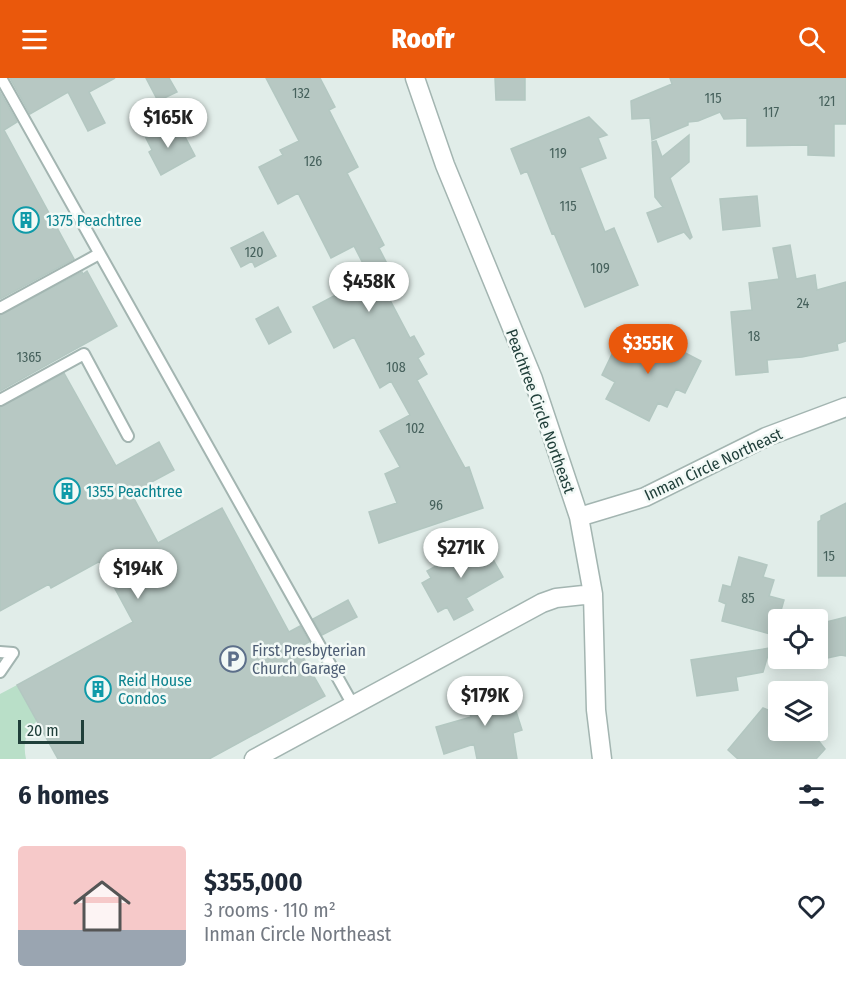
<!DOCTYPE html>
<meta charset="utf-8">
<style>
:root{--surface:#fff;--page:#f6f6f7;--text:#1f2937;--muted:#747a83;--accent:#ea580c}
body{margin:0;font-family:"Fira Sans Condensed",sans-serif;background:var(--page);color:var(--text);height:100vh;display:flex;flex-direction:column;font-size:22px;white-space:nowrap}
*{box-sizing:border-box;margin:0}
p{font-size:20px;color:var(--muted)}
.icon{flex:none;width:33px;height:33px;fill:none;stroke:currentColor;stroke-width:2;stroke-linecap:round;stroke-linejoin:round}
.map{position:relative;height:681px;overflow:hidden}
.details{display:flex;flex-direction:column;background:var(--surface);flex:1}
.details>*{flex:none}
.tools{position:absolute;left:768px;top:531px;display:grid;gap:12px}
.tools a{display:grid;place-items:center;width:60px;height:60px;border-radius:6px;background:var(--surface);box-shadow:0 3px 15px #0003;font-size:30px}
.scale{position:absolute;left:18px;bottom:15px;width:66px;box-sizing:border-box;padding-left:6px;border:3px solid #203f3a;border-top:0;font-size:16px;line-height:21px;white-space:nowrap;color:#203f3a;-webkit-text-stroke:4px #f2f9f6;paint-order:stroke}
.price{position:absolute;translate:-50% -51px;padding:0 14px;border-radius:21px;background:#fff;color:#222;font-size:20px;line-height:39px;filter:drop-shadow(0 2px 3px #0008)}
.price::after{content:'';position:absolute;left:50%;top:36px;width:18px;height:14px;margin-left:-9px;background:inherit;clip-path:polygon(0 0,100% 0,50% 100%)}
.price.active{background:var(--accent);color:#fff}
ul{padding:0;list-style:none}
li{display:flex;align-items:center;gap:18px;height:150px;padding:0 18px}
li span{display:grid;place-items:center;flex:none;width:168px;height:120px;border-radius:6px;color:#555}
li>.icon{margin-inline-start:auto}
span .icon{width:72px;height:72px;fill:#fffc;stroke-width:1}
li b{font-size:26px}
h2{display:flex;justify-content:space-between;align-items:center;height:72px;padding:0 18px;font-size:26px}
header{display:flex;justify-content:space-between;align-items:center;height:78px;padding:0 18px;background:var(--accent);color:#fff;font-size:27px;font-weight:800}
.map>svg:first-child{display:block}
.green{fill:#b9dfc8}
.building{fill:#b7c8c3;stroke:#b3c7c1;stroke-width:1.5}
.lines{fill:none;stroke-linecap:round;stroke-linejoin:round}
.lane-casing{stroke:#a3b5b1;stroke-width:14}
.street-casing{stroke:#a3b5b1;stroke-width:21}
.lane{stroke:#fff;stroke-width:10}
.street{stroke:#fff;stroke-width:18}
.labels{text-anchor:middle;stroke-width:5;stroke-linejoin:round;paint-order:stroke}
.number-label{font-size:14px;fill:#46615c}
.culture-label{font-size:16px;fill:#0d838f;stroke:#f2f9f6;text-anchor:start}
.street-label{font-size:16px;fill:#203f3a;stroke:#f2f9f6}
.service-label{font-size:16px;fill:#4e5e75;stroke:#f2f9f6;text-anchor:start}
</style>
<header><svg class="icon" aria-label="menu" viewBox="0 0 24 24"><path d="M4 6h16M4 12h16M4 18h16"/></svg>Roofr<svg class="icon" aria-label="search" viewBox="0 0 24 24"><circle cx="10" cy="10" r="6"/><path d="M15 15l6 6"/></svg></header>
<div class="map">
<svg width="846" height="681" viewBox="0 0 846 681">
<rect width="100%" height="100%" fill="#e1ede9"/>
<path class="green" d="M17,607l20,36c-12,10 -14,23 -11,38h-26v-65z"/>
<path class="building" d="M10,0h105l-26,14 16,31 -17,8 -20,-39 -38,22z
M146,0h23l8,14 -19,9z
M266,0h54l15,29 -6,3 29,57 -11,6 37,72 -5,3 23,45 -12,7 20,38 4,-2 10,18 -6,4 9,16 -10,6 48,88 4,-1 14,41 -104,35 -10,-31 28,-9 -12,-29 15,-7 -20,-36 30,-16 -19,-34 -11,7 -26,-51 -20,11 -21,-41 57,-30 -16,-31 -23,12 -33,-65 -20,11 -19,-37 24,-12 -3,-5 19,-9z
M495,0h30v22h-29z
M670,0h176v46h-12v32l-26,-1v-10l-61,1v-28l-23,1 -4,-7 -22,9 -10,1v3l-36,15 -2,-22 -18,1 -1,-18 41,-17z
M0,14l17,30 -13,8 70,129 -74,40z
M589,39l18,18 -9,3 8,20 -26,10 25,64 9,-4 24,57 -53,22 -31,-74 -2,1 -25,-63 -6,3 -10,-25z
M160,46l9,17 14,-8 12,23 -34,19 -12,-23 3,-2 -9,-18z
M689,57v27l-19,16 22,59 -2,2 -6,-7 -26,10 -11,-29 16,-6 -8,-10 -3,-55 4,-1 6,16z
M757,118l3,30 -37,4 -3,-31z
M263,154l13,24 -21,11 -3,-6 -11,6 -10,-19z
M790,167l6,34 19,-4 2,15 29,-8v59l-9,3 1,6 -36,7 -35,3 1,12 -32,3 -5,-63 21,-2 -3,-27 30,-4 -6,-31z
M87,193l30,55 -117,65v-76l82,-43 1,2z
M278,229l13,25 -22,12 -13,-25z
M643,253l58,30 -16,32 -9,-4 -9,18 -9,-4 -9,18 -43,-22 9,-17 -13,-7 12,-25 5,2 3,-6 6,3 5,-8 4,2z
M64,295l52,93 43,-24 15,28 -43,23 27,50 64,-35 67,124 11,-6 9,16 -11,6 27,48 -116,63h-151l-41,-74 116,-63 -33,-61 -49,27 -2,-4 -49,27v-204z
M846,425v73h-28v-54l3,-2v-4z
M482,462l21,37 -37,21 7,12 -19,10 -7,-13 -9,5 -16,-29 9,-5 -4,-7z
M739,479l28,8 -4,12 11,3 -5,16 15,4 -10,35 -52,-14 4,-17 -7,-3 4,-16 8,2z
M348,522l9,17 -35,18 -9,-16z
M846,539v39l-5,-1 -23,5v-36z
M770,570l-7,24 -27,5 2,13 -41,6 -6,-36z
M508,608l14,44 -9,3 4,26h-40l-3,-15 -30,10 -8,-27 35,-10 -5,-17z
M763,630l15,6v16h32l15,19 -9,10h-78l-10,-9z"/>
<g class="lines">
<g class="lane-casing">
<path id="lane" d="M1,0l352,627
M0,230l99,-54
M0,322l84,-46 44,82
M0,574l13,1
M0,594l13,-19"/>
</g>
<g class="street-casing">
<path id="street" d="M415,0l30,87 88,214 46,138 14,77 3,116 6,49
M579,439l66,-20 121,-60 80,-30
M254,681l288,-156 14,-5 37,-4"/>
</g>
<use href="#lane" class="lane"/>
<use href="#street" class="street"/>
</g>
<defs>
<g id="building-ring" transform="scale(1.35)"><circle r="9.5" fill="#f2f9f6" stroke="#0f9aa8" stroke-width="1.5"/><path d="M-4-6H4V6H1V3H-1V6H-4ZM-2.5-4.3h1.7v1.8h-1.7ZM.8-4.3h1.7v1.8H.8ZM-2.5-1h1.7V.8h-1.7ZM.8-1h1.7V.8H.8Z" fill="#0f9aa8"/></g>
<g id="parking-ring" transform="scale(1.35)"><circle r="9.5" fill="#f2f9f6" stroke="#5c6f8a" stroke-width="1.5"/><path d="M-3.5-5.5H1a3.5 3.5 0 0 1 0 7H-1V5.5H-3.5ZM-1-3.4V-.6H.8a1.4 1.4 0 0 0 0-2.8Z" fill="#5c6f8a"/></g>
</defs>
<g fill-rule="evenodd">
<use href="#building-ring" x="26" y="142"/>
<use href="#building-ring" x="67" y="413"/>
<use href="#parking-ring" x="233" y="581"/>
<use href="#building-ring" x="98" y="611"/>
</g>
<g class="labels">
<g class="number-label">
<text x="301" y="20">132</text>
<text x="713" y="25">115</text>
<text x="827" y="28">121</text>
<text x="771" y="39">117</text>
<text x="558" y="80">119</text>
<text x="313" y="88">126</text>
<text x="568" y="133">115</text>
<text x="254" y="179">120</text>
<text x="600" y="195">109</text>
<text x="803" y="230">24</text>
<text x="754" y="263">18</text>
<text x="29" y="284">1365</text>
<text x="396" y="294">108</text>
<text x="415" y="355">102</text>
<text x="436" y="432">96</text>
<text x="829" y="483">15</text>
<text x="748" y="525">85</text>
</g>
<g class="culture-label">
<text x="46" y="148">1375 Peachtree</text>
<text x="86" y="419">1355 Peachtree</text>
<text x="118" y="608">Reid House<tspan x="118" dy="18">Condos</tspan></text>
</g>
<g class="street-label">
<text transform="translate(541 333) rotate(70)" y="6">Peachtree Circle Northeast</text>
<text transform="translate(713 386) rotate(-25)" y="6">Inman Circle Northeast</text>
</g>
<g class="service-label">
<text x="252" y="578">First Presbyterian<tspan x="252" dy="18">Church Garage</tspan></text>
</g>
</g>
</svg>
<div class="tools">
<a><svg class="icon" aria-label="locate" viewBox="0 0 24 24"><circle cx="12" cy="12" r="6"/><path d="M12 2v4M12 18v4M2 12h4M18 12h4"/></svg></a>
<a><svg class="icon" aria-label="layers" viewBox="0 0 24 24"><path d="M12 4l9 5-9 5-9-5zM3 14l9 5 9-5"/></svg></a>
</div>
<div class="scale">20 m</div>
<b class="price" style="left:168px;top:71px">$165K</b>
<b class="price" style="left:369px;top:235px">$458K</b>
<b class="price active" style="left:648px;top:297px">$355K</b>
<b class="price" style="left:461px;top:501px">$271K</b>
<b class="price" style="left:138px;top:522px">$194K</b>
<b class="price" style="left:485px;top:649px">$179K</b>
</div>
<section class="details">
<h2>6 homes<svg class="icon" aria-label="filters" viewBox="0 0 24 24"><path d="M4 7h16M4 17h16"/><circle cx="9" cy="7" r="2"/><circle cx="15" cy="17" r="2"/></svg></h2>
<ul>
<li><span style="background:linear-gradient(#f6c9c9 70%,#9aa5b1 0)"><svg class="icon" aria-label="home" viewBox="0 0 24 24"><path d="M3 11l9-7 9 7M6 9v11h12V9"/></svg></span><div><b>$355,000</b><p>3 rooms · 110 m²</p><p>Inman Circle Northeast</p></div><svg class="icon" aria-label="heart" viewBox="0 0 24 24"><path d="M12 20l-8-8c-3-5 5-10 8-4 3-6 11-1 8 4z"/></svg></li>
</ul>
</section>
